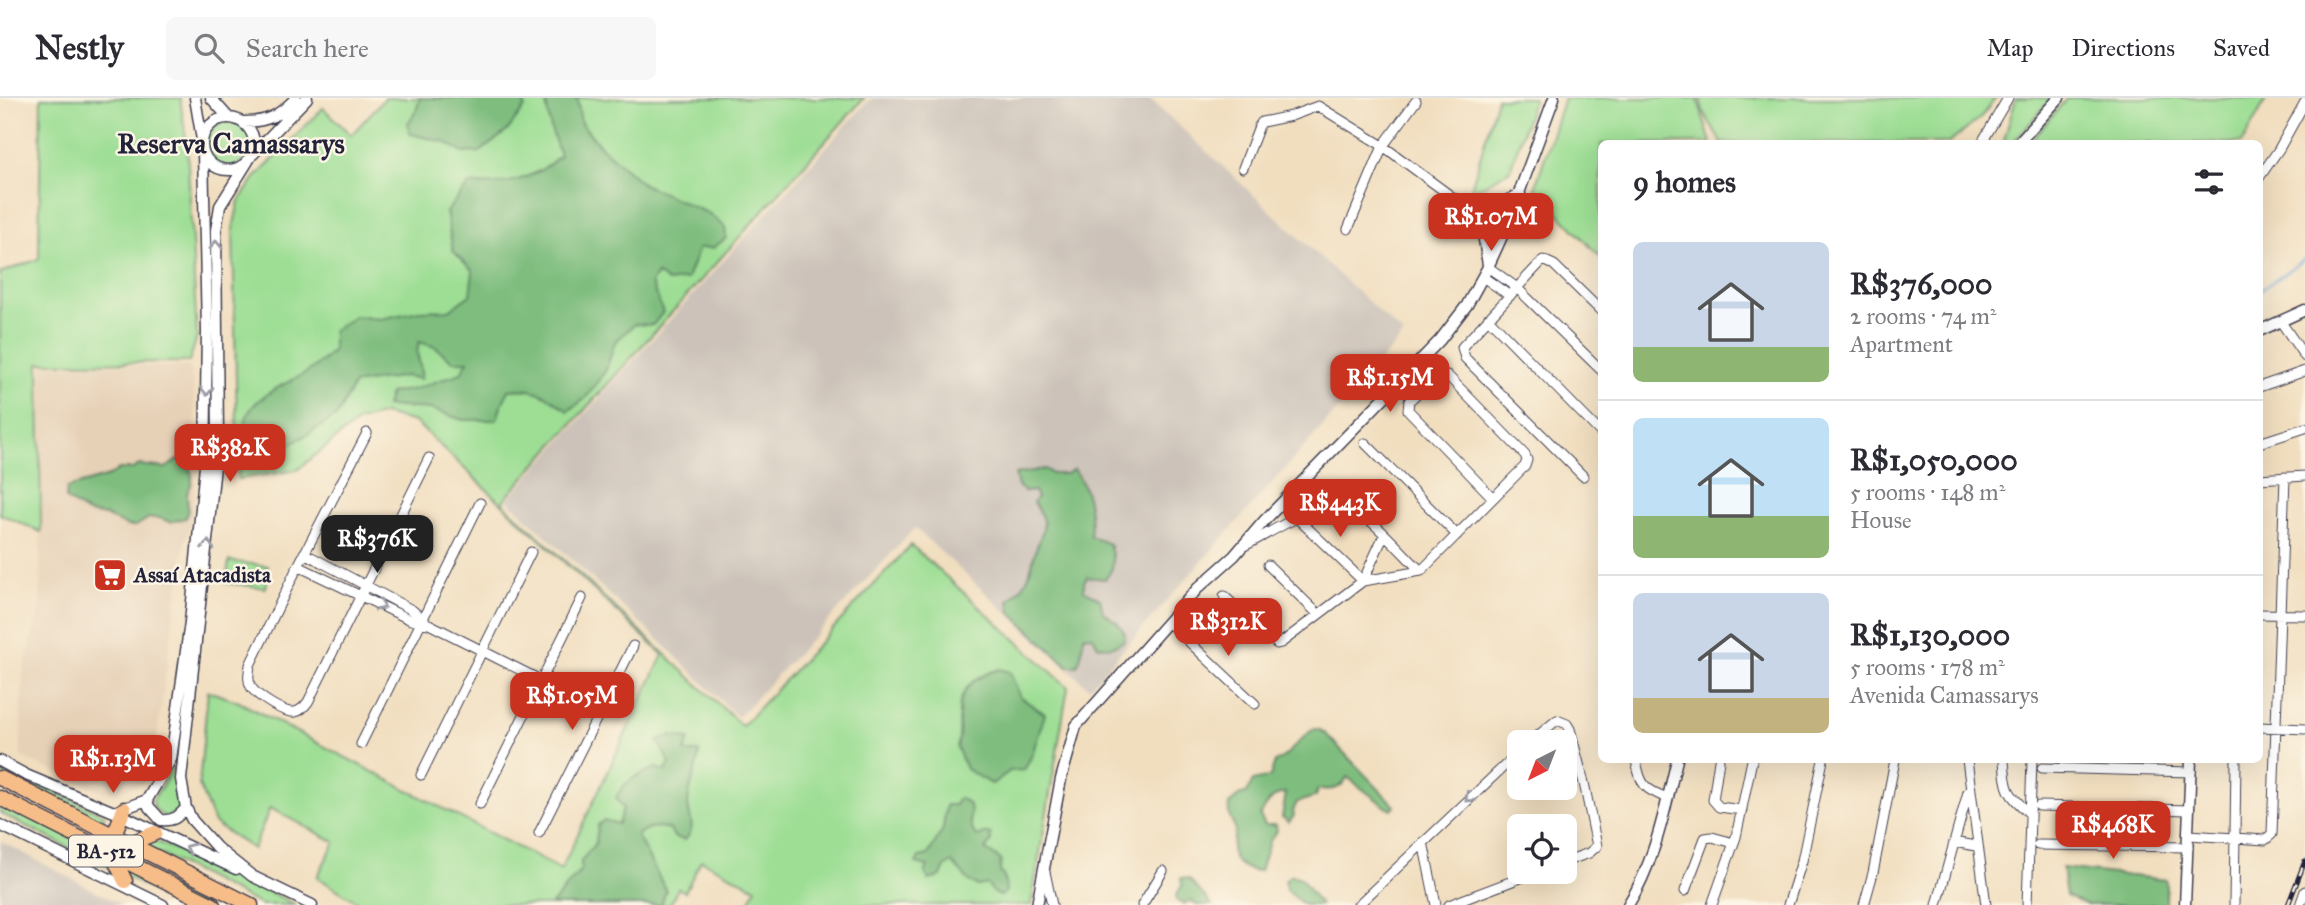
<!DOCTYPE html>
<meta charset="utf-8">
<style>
:root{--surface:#fff;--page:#f7f7f7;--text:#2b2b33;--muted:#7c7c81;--line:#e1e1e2;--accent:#c8321e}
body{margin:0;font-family:"IM FELL Great Primer",serif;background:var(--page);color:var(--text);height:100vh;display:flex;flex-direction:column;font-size:26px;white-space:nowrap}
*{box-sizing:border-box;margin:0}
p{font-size:23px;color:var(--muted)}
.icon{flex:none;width:38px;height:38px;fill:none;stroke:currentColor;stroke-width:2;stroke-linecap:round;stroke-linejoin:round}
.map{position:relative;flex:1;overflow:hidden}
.drawer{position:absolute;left:1598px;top:42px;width:665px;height:623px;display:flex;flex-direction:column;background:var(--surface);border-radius:10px;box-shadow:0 7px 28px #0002}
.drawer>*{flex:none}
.needle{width:46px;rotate:222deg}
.controls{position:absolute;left:1507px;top:632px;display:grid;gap:14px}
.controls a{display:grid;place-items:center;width:70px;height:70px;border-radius:10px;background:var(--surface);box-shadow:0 7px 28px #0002;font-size:35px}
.price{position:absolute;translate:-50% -60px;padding:0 16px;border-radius:14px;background:var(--accent);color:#fff;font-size:23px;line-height:46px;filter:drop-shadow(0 2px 4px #0008)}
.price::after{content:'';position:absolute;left:50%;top:42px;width:21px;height:16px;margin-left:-10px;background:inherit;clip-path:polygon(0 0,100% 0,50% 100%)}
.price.on{background:#222;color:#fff}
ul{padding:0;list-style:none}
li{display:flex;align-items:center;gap:21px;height:175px;padding:0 35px}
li+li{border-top:2px solid var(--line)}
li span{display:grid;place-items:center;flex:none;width:196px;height:140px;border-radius:10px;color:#555}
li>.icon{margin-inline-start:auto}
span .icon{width:84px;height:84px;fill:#fffc;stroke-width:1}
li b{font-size:30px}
h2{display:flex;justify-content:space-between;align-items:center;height:84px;padding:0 35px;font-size:30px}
header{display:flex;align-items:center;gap:42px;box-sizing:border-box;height:98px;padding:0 35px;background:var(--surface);border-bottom:2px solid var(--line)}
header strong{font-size:33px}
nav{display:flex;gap:38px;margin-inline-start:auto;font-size:24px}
.search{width:490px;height:63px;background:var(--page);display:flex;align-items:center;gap:18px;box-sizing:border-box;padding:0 24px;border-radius:10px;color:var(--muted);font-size:26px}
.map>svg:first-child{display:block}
.built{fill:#e6d0b6}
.industrial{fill:#ccc2b9}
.green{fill:#9dde94;stroke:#608068;stroke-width:2}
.forest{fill:#7ebd7e;stroke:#50705c;stroke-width:2}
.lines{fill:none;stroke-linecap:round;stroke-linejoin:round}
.stream{stroke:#6aa6db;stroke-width:2.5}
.minor-casing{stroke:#413e4f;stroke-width:11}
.tertiary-casing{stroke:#413e4f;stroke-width:13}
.primary-casing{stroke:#413e4f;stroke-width:17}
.minor{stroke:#fff;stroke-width:9}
.tertiary{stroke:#fff;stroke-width:10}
.primary{stroke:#f7bd88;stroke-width:14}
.rail-casing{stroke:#22223b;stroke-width:5}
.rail{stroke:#fcf5e5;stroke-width:2.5;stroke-dasharray:8;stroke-linecap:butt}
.oneway{stroke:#9c9ca7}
.labels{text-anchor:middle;stroke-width:5;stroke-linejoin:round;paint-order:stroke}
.shield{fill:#fcf5e5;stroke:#63616e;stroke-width:2}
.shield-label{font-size:19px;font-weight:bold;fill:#22223b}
.poi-label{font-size:21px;font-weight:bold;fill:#22223b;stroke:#fcf5e5;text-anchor:start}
.district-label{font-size:28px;font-weight:bold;fill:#22223b;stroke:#fcf5e5}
</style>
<header>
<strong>Nestly</strong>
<div class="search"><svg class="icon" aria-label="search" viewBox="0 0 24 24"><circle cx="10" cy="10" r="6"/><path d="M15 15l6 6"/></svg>Search here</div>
<nav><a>Map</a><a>Directions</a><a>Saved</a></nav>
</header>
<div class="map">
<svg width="2305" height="807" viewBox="0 0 2305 807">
<rect width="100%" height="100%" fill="#fcf5e5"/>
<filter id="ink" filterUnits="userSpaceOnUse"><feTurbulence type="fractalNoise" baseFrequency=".0143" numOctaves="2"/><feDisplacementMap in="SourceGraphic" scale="14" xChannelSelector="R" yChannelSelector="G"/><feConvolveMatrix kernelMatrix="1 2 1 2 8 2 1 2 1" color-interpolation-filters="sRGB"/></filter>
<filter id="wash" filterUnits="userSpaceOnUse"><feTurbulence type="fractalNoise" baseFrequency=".00686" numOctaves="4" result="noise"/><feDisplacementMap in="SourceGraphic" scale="28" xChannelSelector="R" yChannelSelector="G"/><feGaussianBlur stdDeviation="1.57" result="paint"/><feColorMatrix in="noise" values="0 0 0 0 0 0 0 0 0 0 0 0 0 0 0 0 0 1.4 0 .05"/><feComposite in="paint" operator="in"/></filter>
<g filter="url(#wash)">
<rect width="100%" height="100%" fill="#f1debf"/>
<path class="built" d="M42,267l148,1 4,26 4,65 -7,66 -6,18 -31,215 -11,27 -21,8 -20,1 -81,-35v-47l3,-42 16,-59z"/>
<path class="industrial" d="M871,0h278l255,237 -315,353 -174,-160 -177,189 -75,-73 -156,-144z
M0,743l122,64h-122z"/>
<path class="green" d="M41,0h139l7,47 10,192 -8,25 -150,1 2,169 -41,-18v-241l39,-14z
M385,0h479l-362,404 240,224 169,-181 157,142 -37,218h-283l8,-17 -55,-28 -16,32 -7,-4 -8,17h-308l-45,-28 18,-35 -65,-34 -17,41 -39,-26 -15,-38 9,-94 29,10 324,169 102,-215 -248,-233 -31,-8 -26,7 -61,49 -59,9 -5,-250 6,-28 16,-23 68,-70 28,27z
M1497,0h37l-24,72 -40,23z
M1564,0h133l14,45 -110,1v114l-66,-70z
M1700,0h296l-17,21 -30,24h-228l-18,-32z
M2016,0h36l-39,45 -10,1z
M2067,0h200l-25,45h-213z
M206 46a23 23 0 1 1 46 0a23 23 0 1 1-46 0Z
M229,463l39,5 -3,22 -39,-5z
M0,668l105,49 -4,9 -101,-51z
M173,669l4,1 2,42 -13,8 -12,-10 -1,-8z
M0,704l205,103h-23l-182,-92z
M149,741l63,24 84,42h-35l-121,-61z"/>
<path class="forest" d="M420,0h102l3,9 -18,24 -27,21 -17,1 -18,-11 -35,-8 -2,-11 8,-12z
M545,0h32l4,25 21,25 41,36 67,30 15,13 1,11 -13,10h-14l-12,31 -19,3 -11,-8 -6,9 12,29 -10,13 -18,-1 -20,18 -9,28 -20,28 -18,13c-21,-16 -31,-24 -59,-21l-8,16 -4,14h-34l-33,-11 -44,-3 4,-13 25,-4 46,-16 7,-12h-15l-18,-14 -16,-5c-5,16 4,22 2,37l-15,-3 -52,8 -17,32 -49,30 -34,9c-29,-49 18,-63 53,-83 9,-5 18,-14 26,-21v-20l22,-15 25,3 39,-8 30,-1 21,-15 3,-24 -20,-20 -7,-39 23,-28c33,3 68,-5 91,-29l-9,-26z
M177,362h5c8,7 12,14 9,25 -2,5 -4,5 -4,11 0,8 3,13 -1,22l-16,4 -10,-4h-11l-13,8h-9l-21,-10 -18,-3 -22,-14 1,-11 42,-12 10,-7h14l6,-4 27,3z
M1045,371l7,5h14l8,-5c13,18 19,45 16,67l19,8c5,15 7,23 -4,35l-18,-2 -3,5v8l16,9 3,13 15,11 7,10 -1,8 -13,6 -13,-1 -5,-10 -9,-1 -3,21 -4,10h-9l-57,-53 -2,-12c21,-21 18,-20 26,-48 6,-25 17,-24 -2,-51l4,-5 -3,-6 -9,1 -7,-6 -3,-12z
M1000,571l10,3 10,25 25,17 -13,41 -8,15 -14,1 -18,13 -26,-15 -9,-22c4,-12 2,-20 2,-33 0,-27 17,-38 41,-45z
M1314,631l6,1 6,4 69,72 -3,4 -6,-3 -39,-30c-6,14 -16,13 -29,12l-3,8 -18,5 -4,9 1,5 -5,6 -7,-5 4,-24c-13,0 -21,13 -26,23l5,9h11l1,6 -8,11 -9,29c-13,0 -29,-8 -28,-23 0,-5 3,-11 3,-17 -1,-11 -8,-11 -6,-27l11,-9 6,-1 7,-13 17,-4 5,-15c15,-6 24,-24 39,-33z
M671,638l18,3 -4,13h14c-1,17 -10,33 -11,51 0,16 10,22 -3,37l-11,-3 -4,-8c-12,-3 -25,-2 -33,7l29,54 -5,15h-110l30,-35v-9l15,-19 2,-17 6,-5 14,4 5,-16 -7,-10c8,-18 22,-23 40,-30l10,3 4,-8 -13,-23z
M959,700l8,4 4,7c-2,10 -1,22 7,28l6,-3h7v8l-6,7 16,11 -1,12 4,5 2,14 -5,5 -7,-3 -7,-9 -9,2 -8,-4 -18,-20 -7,5 -4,9 -12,4 -4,-7 3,-7 -12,-3 3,-6 9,-2 15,-26 3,-24h9z
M2062,770l104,12v25h-78l-22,-9z
M1291,777l10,3 19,27h-16l-18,-15 -1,-10z
M1181,780l8,1 23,26h-16l-6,-5 -6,4 -7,-3 -1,-6 6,-9z"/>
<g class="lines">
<path class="stream" d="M2259,193l46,-32"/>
</g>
</g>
<g filter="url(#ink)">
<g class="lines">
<g class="minor-casing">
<path id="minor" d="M1981,46l27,-46
M1243,70l16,-42 3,-4 29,-6 27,-10 65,40 72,53 23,20 5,14 9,5 10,-3
M2259,80l20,-29 26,-47
M1478,121l13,-10 12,4 5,10
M1348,131l35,-83 33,-45
M1488,169l29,21 84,82
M1483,179l27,19
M1488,220l113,115
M2281,224l24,35
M2259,289l46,-16
M367,335l-69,133 -48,99c-1,8 -3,15 1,22 6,9 33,27 44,25 6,-1 9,-5 13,-10l121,-244
M1365,345l92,92
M2259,345l46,-15
M1583,378l-118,-118 -3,-11 81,-87 11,5 47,46
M2259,381l46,-3
M1297,420l66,63 21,-46
M304,455l108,57 13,11
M1268,467l50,49
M298,468l113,54 18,4 171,86
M1421,473l104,-105 2,-6 -2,-5 -78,-80 -7,-2 -31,28 -1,9 84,87
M1224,498l53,48 4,-1 82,-62 58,-10c-16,-15 -54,-59 -73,-65 -27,-8 -79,28 -104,40
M2259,516l46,1
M1168,524l87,82
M2259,629l46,2
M1530,644l27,-22 10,4 3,5 14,54 13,63 -8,7 -25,9
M361,646l119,-241
M1636,662c4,24 8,30 32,38
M1719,662l-6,40 6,7 23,3
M1967,662l19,145
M2004,662c2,31 3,33 26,54
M2042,670l149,4
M421,677l110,-223
M480,706l102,-206
M2039,708l150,4
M539,735l94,-187
M2189,737l76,5 7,-6 13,-357
M1423,744l13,63
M1954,744l22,4
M2038,747l150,2
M1045,774l7,33
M1685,793l20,-53 7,-1 22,6
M1142,807l21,-34
M1358,807l161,-153
M1449,807l87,-33
M1712,807l24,-68 16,-77
M1788,807l14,-44 21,-101
M1864,807l9,-32 22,-113
M1937,807l31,-113
M2027,807l5,-145
M2234,807l2,-145
M2300,807l5,-14"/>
</g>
<g class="tertiary-casing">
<path id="tertiary" d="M195,0l7,42
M211,0l17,19
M202 46a26 26 0 1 1 52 0a26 26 0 1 1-52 0Z
M244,24c24,0 36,-7 52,-24
M2017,46l42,-46
M253,56l54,-56
M248,63l-28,45 -4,24 2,209 -37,340 5,29 6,12 25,28 35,28 60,29
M1491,111l29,-15
M1483,135l5,32
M2259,233l46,-21
M0,663l26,14 88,37 33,-12
M147,702l24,-41 19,-137 15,-156 2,-135 -4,-180
M147,702l2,7 12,13c13,1 17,-3 25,-12
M115,714l121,57
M0,727l163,80
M1037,807l24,-126 15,-53 122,-138 36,-32 30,-35 176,-181 27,-35 21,-38 20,-44 46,-125
M1628,807c27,-43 37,-97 49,-145
M2185,807l6,-145"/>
</g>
<g class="primary-casing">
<path id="primary" d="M0,680l251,127
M0,700l213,107
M124,711l-10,26 -2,19 13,27
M126,751l3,-5 26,-11"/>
</g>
<use href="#minor" class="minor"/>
<use href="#tertiary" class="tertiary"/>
<use href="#primary" class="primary"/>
<g class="rail-casing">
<path id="rail" d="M2288,807l17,-44"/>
</g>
<use href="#rail" class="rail"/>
</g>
<defs><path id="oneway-chevron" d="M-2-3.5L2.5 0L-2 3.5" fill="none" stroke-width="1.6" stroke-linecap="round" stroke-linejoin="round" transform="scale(1.75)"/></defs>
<g class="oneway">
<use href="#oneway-chevron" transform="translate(216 147) rotate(-91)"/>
<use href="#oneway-chevron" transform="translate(207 293) rotate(90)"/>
<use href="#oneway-chevron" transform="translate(208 447) rotate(-85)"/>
<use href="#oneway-chevron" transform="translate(381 508) rotate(25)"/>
<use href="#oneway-chevron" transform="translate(1469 700) rotate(137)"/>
<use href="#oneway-chevron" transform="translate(190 750) rotate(-156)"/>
</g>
</g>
<defs>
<g id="supermarket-square" transform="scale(1.75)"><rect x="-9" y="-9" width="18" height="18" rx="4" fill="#c8321e" stroke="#fcf5e5"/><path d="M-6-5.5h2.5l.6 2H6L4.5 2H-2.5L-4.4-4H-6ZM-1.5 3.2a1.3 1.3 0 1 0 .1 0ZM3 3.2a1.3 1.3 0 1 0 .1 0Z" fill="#fff"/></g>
</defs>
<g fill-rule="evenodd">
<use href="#supermarket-square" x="110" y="477"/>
</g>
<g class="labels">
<rect class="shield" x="69" y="737.5" width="74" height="31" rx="5"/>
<g class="shield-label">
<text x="106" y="760">BA-512</text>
</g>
<g class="poi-label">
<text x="134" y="484">Assaí Atacadista</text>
</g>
<g class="district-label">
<text x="231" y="55">Reserva Camassarys</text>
</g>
</g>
</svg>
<div class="controls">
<a><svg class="needle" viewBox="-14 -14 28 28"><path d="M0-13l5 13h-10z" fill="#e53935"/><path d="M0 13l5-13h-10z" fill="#7c7c81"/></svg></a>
<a><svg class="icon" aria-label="locate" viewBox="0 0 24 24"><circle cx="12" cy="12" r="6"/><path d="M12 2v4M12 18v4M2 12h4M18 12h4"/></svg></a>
</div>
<b class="price" style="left:1491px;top:155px">R$1.07M</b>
<b class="price" style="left:1390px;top:316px">R$1.15M</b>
<b class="price" style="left:230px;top:386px">R$382K</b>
<b class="price" style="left:1340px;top:441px">R$443K</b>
<b class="price on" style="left:377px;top:477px">R$376K</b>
<b class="price" style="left:1228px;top:560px">R$312K</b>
<b class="price" style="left:572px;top:634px">R$1.05M</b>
<b class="price" style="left:113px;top:697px">R$1.13M</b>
<b class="price" style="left:2113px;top:763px">R$468K</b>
<section class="drawer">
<h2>9 homes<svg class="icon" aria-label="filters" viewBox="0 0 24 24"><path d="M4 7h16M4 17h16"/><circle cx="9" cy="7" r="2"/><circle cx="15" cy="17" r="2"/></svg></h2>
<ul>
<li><span style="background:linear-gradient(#c9d6e8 75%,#8fb573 0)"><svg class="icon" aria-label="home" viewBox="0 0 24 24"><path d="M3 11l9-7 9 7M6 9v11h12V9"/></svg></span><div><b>R$376,000</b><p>2 rooms · 74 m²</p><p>Apartment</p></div></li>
<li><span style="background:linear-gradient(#bfe0f5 70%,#8fb573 0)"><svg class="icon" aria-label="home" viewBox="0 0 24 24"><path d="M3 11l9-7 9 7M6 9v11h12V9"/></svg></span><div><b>R$1,050,000</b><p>5 rooms · 148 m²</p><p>House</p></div></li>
<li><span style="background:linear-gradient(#c9d6e8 75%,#c2b280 0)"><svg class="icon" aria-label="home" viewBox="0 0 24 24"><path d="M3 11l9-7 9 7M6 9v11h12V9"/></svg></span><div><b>R$1,130,000</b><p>5 rooms · 178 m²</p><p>Avenida Camassarys</p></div></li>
</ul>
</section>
</div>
